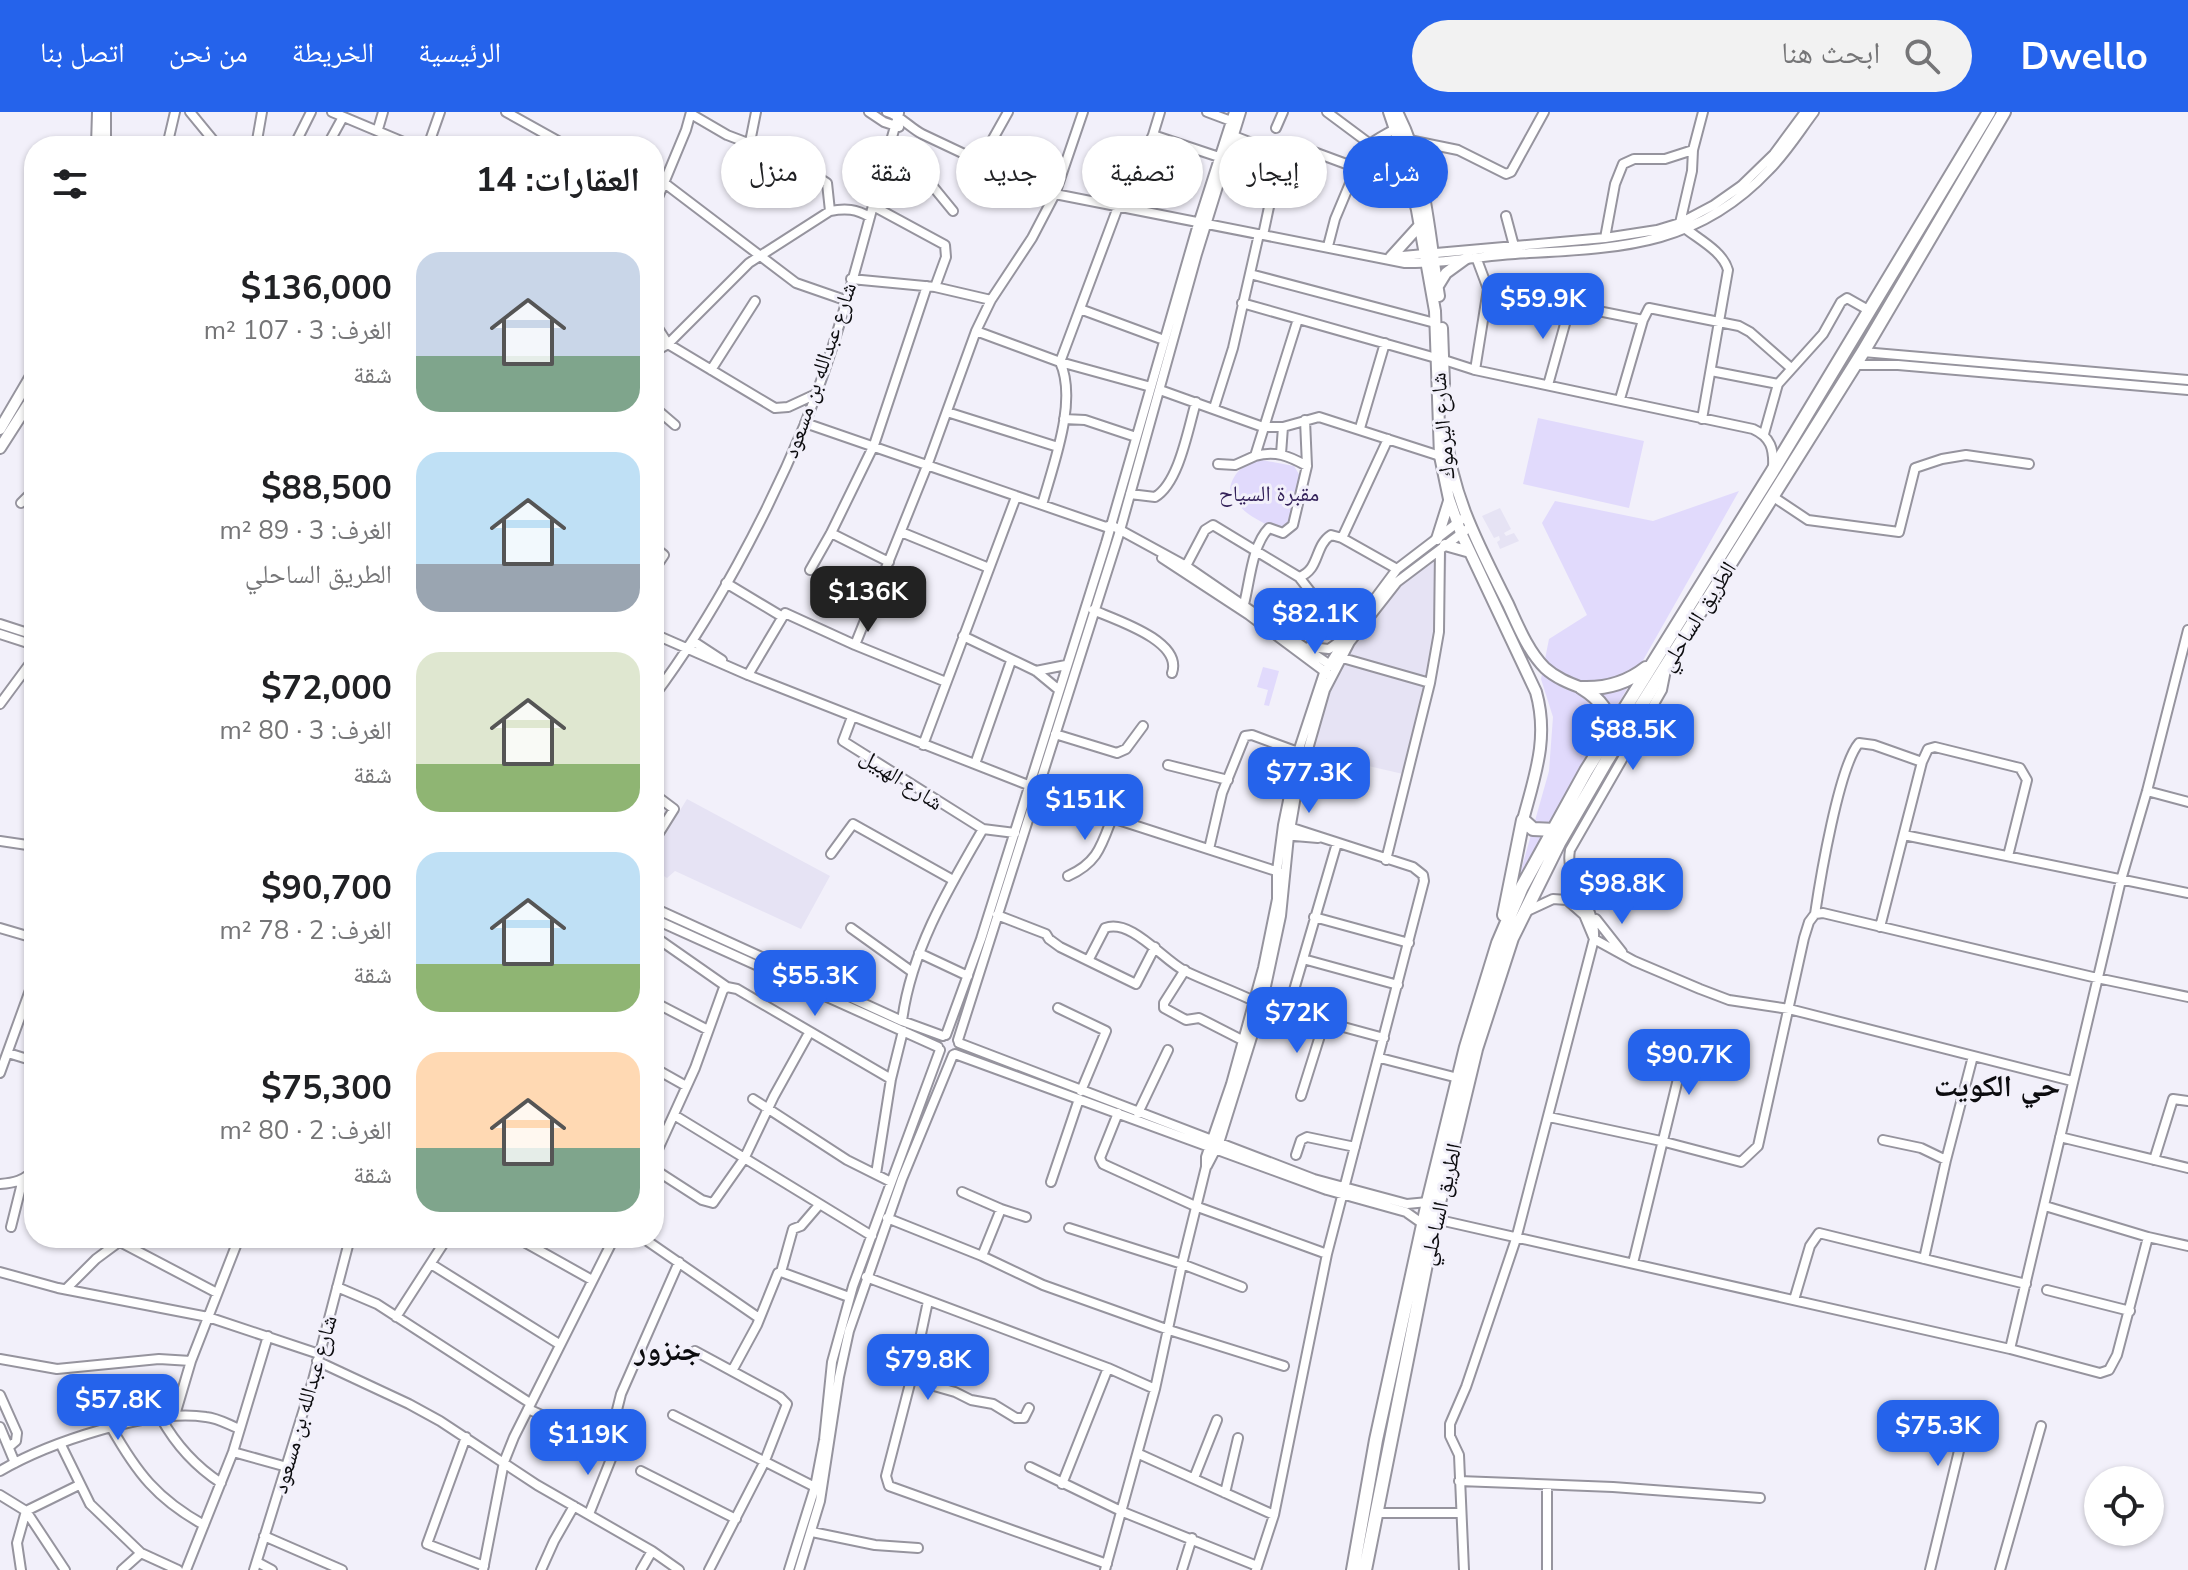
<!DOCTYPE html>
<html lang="ar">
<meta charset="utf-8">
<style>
:root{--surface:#fff;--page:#f2f2f2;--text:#202124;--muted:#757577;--accent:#2563eb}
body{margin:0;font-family:"Nunito Sans","Noto Naskh Arabic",sans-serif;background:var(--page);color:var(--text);direction:rtl;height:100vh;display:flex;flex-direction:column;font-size:30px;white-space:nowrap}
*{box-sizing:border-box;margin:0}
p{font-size:26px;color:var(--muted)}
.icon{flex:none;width:44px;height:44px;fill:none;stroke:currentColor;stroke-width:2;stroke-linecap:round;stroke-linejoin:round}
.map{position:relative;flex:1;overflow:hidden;direction:ltr}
.drawer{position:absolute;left:24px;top:24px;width:640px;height:1112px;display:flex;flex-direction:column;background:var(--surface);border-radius:32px;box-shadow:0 2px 6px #0004;direction:rtl}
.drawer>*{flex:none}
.guide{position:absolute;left:688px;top:24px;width:760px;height:72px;direction:rtl;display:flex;gap:16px}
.buttons{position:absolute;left:2084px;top:1354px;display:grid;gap:16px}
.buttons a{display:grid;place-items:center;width:80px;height:80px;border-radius:50%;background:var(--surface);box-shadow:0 2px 6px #0004;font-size:40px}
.price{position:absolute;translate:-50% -68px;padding:0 18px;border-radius:16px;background:var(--accent);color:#fff;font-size:26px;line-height:52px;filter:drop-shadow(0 2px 4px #0008)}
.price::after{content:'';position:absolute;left:50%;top:48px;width:24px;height:18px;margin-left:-12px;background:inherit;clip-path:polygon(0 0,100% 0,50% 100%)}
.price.on{background:#222;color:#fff}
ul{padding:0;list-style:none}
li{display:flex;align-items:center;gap:24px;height:200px;padding:0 24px}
li span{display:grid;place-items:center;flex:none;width:224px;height:160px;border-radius:24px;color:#555}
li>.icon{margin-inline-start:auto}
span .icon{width:96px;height:96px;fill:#fffc;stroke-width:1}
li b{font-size:34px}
h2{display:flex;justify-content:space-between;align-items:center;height:96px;padding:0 24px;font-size:34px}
.tag{padding:0 28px;border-radius:36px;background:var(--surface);box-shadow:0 2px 6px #0004;font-size:28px;line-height:72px}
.tag.on{background:var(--accent);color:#fff}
header{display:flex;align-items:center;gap:48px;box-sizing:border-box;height:112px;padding:0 40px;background:var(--accent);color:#fff}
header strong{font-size:38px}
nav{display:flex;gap:44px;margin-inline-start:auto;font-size:28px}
.search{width:560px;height:72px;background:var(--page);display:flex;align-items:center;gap:20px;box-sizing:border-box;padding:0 28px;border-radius:44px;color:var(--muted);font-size:30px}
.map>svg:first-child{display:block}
.built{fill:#e6e3f4}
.green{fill:#e1dafc}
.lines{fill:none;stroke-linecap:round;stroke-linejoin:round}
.minor-casing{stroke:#96949e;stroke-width:12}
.major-casing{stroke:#96949e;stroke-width:14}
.highway-casing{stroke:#96949e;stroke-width:16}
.minor{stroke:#fff;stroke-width:8}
.major{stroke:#fff;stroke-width:10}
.highway{stroke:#fff;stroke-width:12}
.labels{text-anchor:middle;stroke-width:6;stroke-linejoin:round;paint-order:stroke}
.street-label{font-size:22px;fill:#0c0c0f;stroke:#f2f0fa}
.park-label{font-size:22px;fill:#34225a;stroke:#f2f0fa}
.district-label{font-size:30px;font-weight:bold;fill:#0c0c0f;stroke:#f2f0fa}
</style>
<header>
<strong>Dwello</strong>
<div class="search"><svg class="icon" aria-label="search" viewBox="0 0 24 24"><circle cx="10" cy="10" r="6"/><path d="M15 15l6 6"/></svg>ابحث هنا</div>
<nav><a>الرئيسية</a><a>الخريطة</a><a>من نحن</a><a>اتصل بنا</a></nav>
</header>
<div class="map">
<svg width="2188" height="1458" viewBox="0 0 2188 1458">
<rect width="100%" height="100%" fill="#f2f0fa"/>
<path class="built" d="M1500,396l11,21 -7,4 2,3 8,-3 5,8 -19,8 -3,-7 3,-2 -1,-4 -5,2 -12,-22z
M1443,439l4,3 -5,88 -5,33 -34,99 -95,-22 24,-73 13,-26 56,-73z
M687,687l143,77 -29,53 -126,-58 -8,7 -13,-8v-17z"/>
<path class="green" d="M1538,306l106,23 -15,67 -106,-24z
M1262,348l32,6 8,13 -9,42 -8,12c-23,-11 -48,-19 -55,-45 4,-17 15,-25 32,-28z
M1739,379l-221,390 31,-110 4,-54 -12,-38 8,-40 38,-24 -45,-92 13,-22 98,20z
M1263,555l16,4 -10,35 -5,-1 4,-15 -11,-3z"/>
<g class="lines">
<g class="minor-casing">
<path id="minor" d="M190,0l28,34
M332,0l81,34
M506,0l61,34
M869,0l15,10 15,5
M887,0c14,4 22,15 35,22l112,53 21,7 350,69c36,1 74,-7 110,-9 100,-6 180,-5 254,-84 17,-17 30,-38 45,-58
M1207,0l24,9
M1327,0l43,32
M691,2l36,21 63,24 37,24 3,28
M1276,16l7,-16
M378,17l5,-17
M1153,23l66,22
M1234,24l31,12 30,-3 54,20
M1409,28l49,10 48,24 5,-2 33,-60
M750,30l6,-30
M892,30l25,25 36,44
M167,34l8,-34
M256,34l6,-34
M294,34l17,-34
M327,34l16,-29
M428,34l12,-34
M980,50l28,-50
M663,70l133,101 49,17
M873,94l72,39 1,12 -11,30
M654,95l32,-77 5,-18
M1506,104l8,30
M1680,111l12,-52 1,-21 10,-38
M1686,117c14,11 37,23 42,41l-26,149
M1263,123l19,-89
M1605,126l10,-54 8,-20 11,-5h31l28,-9
M1328,134l7,-27 18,-43 -4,-11c11,-17 29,-27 46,-36
M1391,145l214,-19 52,-8 23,-7 34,-18 27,-19 33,-32 31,-42
M1250,162l185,49
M851,167l84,8 56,13
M1488,177l155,31
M1242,191l194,55
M1080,197l84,31
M654,210l14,22 107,64 13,-1 26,-12
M976,219l84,31 91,25
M654,240l14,-8 81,-81 81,-52c16,-3 26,-2 40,6
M1863,240l325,28
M1444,248l31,10 278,59c18,8 21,20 20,39
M1854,253h44l290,25
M711,258l44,-69
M1475,258l13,-81 -12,-32
M1711,259l67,13
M1548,273l22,-79
M1160,278l103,37h20l36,-10 121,39
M1620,287l23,-79 6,-12 90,18 11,6 41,36
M654,295l21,18
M1214,296l19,-60 26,-114
M947,300l111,35
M1064,307l21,1 51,17
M805,311l301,104 5,-2 75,41 147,101
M1360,316l25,-85
M1764,322l14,-50 45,-50 18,-32 6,-4 23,13
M1281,342l2,-27
M1255,344c20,-6 34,0 52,10
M1218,352l17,1 20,-9 43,-137
M1130,382l25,3c24,-14 33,-68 41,-95
M1772,384l36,24 91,12 16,-64 27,-9 24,-4 63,9
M21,391l13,-13
M1042,393c11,-40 36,-104 18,-143l58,-155 35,-72 7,-23
M901,420l88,36
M831,421l58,29
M1342,426l46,-99
M654,435l10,8 -10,15
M1162,446l87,57 79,59
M1186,454l19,-36 8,-5 86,52c21,-7 15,-31 32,-42l11,3 55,31
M810,458l21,-37 43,-88 53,-159
M1299,465l24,31 31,18
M726,471l55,33
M1244,492c6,-23 8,-59 25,-76l14,5 10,-8 14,-59 -2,-46
M1093,498c23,10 90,31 79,63
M0,512l34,11
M0,522l34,11
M654,522l94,41 364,143 170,55
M963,524l73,35 23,19
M693,529l29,19
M855,533l72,-179 49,-135 15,-31 41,-62 23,-44 28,-82
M1309,535l20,2 11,-8
M1339,545l91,26
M1036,559l30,-6
M748,563l37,-62 70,32 91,37
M654,584c59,-79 112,-179 150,-270 41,-101 64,-209 95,-313
M0,592l34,-46
M852,605l-9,24 140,88
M1055,622l62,19 9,-4 17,-23
M923,633l93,-248
M975,652l36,-103
M1168,653l60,15
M2147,679l41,11
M654,682l20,15 -20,32
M1283,723l35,3
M1904,723l284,58
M0,729l34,5
M1209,737l13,-56 23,-57 7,-1 46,17
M831,742l22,-30 100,56
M1386,748l44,-177 9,-51 1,-82
M1068,764c29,-13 33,-29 44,-58
M654,796l248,113 41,15
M1525,800l28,-13 14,1 17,15 10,24 40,22 66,28 29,11 60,9 283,72
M1815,802l8,-1 274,65 91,19
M997,803l49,19 3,5 11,8 76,37 19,-37
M1314,805l95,26
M654,807l284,128
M1596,807l26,33
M1880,815l42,-165
M0,816l34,10
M851,816l60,43
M654,824l73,51 10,2 154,90
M919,841l49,23
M1089,847l16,-31c26,-10 58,32 80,43 23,11 46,19 69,30
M1303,847l95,26
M1185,858l-21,33v5l22,12 13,-2 45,23
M654,890l54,28
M1262,893l122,33
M1058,896l48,23 -25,60
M1287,902l50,-171
M902,909c9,-70 46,-132 81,-192l32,4
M946,923l35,-96 125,-396 92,-319 36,-112
M958,928l161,-506 78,-280 44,-142
M959,931l355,136 93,25 21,-2
M8,941l26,8
M955,942l372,136 79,22 17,12
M1380,946l78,20
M654,956l32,18
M0,961l34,-94
M1301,984l23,-73
M753,987l94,61 44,22
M1118,1001l-18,45 3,6 92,42 132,48
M1138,1001l30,-63
M674,1003l198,121
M1549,1005l112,24 80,21 17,-16 46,-208 5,-16 6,-8c5,-34 24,-148 44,-171l15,2 48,17 6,-13 7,-2 85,21 7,12 -19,76
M2060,1025l128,31
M1883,1028l38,8 25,12
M1296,1043l5,-15 6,-3 48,10
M654,1046l41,-90 28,-78 4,-3
M2154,1048l19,-61 15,2
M1207,1054l12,-23 43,-138 19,-89 8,-80 9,-52 27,-94 25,-48 47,-60 73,-55
M654,1057l48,31 11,3 31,-44 30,-63 35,-63
M876,1062l15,-95 12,-48
M1051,1070l28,-83
M0,1072c13,-1 25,-3 34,-15
M962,1080l39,17 25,8
M2045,1094l103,31
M887,1106l95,38 61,29 126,45 115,36
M1435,1107l575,130 111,-469 26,-89 41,-161
M11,1115l12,-48
M1069,1116l113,36 60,23
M517,1126l75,42
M643,1126l116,80
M120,1130l97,51
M982,1144l19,-47
M1924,1147l22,-99 27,-104
M1633,1151l53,-217
M431,1152l128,80
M0,1160l58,16 150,29 111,37
M781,1160l12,-43 8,-3 18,-21
M866,1165l242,91 47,21
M337,1175l40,17 153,99
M66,1177l30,-30 27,-20
M2047,1178l83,21
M1794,1188l16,-54 9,-13 207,51
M928,1189l-15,71 -27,104 3,10 218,78
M396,1205l51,-79
M2010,1237l90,24 9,-3 8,-15 31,-118 40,9
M695,1239l85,46 7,7 -23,59 -55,107
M0,1247l57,10 102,-10 32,2
M317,1249l92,43 31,17 97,64 115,66 27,19
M732,1259l25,-46 21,-52 3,-1 68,25
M913,1260l14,12 28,8 16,8 22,4 23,14h8l5,-10
M0,1283l17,38 -1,8 -7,6
M1891,1295l68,5 6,14 -35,144
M528,1297l85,38
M175,1303l16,-54 48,-123
M673,1303l142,72
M161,1306c15,27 34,48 60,65
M0,1315l15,36
M111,1315c26,46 46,72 93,98
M466,1325l-39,107 57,22
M61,1333l29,59 51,49 -19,17
M233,1340l54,15
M1139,1342l135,61
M1030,1355l93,45 134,54
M0,1359c48,-28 150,-63 206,-54 12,1 23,8 34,12
M641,1359l95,48
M1194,1366l23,-58
M1459,1369l154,6 147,11
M1062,1372l46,-116
M1225,1381l13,-55
M0,1383l26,16 39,59
M1375,1401h86
M589,1402l24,-60 3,-40 5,-20 58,-132
M812,1420l63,13 43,3
M264,1424l78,34
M141,1441l37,17
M257,1450l15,8
M21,1458l-4,-27 9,-32 53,-26
M186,1458l47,-118 35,-116
M254,1458l59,-190 37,-142
M483,1458l21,-108 10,-25 100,-199
M541,1458l13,-29 20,-35
M641,1458l11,-19
M789,1458l26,-83 9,-47 8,-78 21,-76 87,-236
M799,1458l21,-69 19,-124 10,-46 53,-152 51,-124
M1105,1458l50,-181 27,-125 24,-97v-10l25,-73 32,-116 14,-69v-28l6,-46 15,-73 26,-79 23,-37 50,-67 68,-52
M1182,1458l10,-32
M1256,1458l18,-55 53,-261 97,-373 -1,-6 -10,-8 -130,-42
M1464,1458l-5,-115 -9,-19v-12l16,-37 50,-148 78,-300c2,-39 -30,-54 -24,-89l92,-160 4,-20
M1547,1458v-84
M2000,1458l41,-144"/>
</g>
<g class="major-casing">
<path id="major" d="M1389,0l14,41 14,57 18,101 5,145 9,43 12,34 75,159c13,46 -1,83 -13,128
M1397,0c29,55 32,124 42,184
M97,34l1,-34
M105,34v-34
M1391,145l29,-32
M1438,174l8,-13 22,-16
M1442,216l2,56
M0,317l34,-58
M1446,320c5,63 34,116 62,172 10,22 20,47 37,64 11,10 24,15 37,20
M0,336l34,-53
M1437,427l12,-38
M1445,433l25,7"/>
</g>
<g class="highway-casing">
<path id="highway" d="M1582,576c18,11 28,24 30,45
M1582,576c25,1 45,-5 64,-20
M1523,708l10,9 23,1
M1504,803l19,-95
M1353,1458l23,-130 52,-238 38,-155 32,-104 24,-56 64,-116 186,-299 217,-360
M1365,1458l70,-351 41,-170 36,-111 47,-95 48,-83 256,-408 141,-240"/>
</g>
<use href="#minor" class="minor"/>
<use href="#major" class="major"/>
<use href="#highway" class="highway"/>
</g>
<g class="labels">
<g class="street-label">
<text transform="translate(819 258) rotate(-71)" y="8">شارع عبدالله بن مسعود</text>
<text transform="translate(1442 314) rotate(-95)" y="8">شارع اليرموك</text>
<text transform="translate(1697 504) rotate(-58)" y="8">الطريق الساحلي</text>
<text transform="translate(902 667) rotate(33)" y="8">شارع الهبيل</text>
<text transform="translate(1440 1092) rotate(-77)" y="8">الطريق الساحلي</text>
<text transform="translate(304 1292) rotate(-74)" y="8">شارع عبدالله بن مسعود</text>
</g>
<g class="park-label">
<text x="1269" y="389">مقبرة السياح</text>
</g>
<g class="district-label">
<text x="1997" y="984">حي الكويت</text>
<text x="668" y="1248">جنزور</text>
</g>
</g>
</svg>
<div class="buttons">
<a><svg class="icon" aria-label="locate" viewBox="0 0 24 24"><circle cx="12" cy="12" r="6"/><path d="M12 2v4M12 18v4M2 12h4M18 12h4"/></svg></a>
</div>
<b class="price" style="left:1543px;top:229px">$59.9K</b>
<b class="price on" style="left:868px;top:522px">$136K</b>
<b class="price" style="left:1315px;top:544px">$82.1K</b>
<b class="price" style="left:1633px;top:660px">$88.5K</b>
<b class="price" style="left:1309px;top:703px">$77.3K</b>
<b class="price" style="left:1085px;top:730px">$151K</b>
<b class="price" style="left:1622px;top:814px">$98.8K</b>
<b class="price" style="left:815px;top:906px">$55.3K</b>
<b class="price" style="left:1297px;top:943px">$72K</b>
<b class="price" style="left:1689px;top:985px">$90.7K</b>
<b class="price" style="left:928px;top:1290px">$79.8K</b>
<b class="price" style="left:118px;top:1330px">$57.8K</b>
<b class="price" style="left:1938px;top:1356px">$75.3K</b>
<b class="price" style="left:588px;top:1365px">$119K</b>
<div class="guide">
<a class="tag on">شراء</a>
<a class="tag">إيجار</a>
<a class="tag">تصفية</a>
<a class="tag">جديد</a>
<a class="tag">شقة</a>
<a class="tag">منزل</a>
</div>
<section class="drawer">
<h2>العقارات: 14<svg class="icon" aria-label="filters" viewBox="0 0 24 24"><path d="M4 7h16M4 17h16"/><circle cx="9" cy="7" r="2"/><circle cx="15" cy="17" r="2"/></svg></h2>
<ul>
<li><span style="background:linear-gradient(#c9d6e8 65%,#7fa58c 0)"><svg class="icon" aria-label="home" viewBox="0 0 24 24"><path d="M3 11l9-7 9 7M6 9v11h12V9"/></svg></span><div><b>$136,000</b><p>الغرف: 3 · 107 m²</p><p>شقة</p></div></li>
<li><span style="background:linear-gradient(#bfe0f5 70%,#9aa5b1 0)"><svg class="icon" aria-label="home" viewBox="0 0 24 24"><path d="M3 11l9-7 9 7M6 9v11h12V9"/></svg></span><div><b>$88,500</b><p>الغرف: 3 · 89 m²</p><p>الطريق الساحلي</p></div></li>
<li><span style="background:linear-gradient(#dfe7d0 70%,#8fb573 0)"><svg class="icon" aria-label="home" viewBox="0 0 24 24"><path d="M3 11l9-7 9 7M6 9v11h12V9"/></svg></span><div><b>$72,000</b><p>الغرف: 3 · 80 m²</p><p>شقة</p></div></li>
<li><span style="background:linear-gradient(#bfe0f5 70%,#8fb573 0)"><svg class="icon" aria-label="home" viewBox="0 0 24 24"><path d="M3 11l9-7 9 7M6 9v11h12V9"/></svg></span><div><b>$90,700</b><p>الغرف: 2 · 78 m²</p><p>شقة</p></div></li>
<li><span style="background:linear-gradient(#ffd9b3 60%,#7fa58c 0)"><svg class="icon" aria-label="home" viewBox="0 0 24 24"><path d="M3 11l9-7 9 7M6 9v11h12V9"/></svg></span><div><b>$75,300</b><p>الغرف: 2 · 80 m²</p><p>شقة</p></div></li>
</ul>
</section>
</div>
